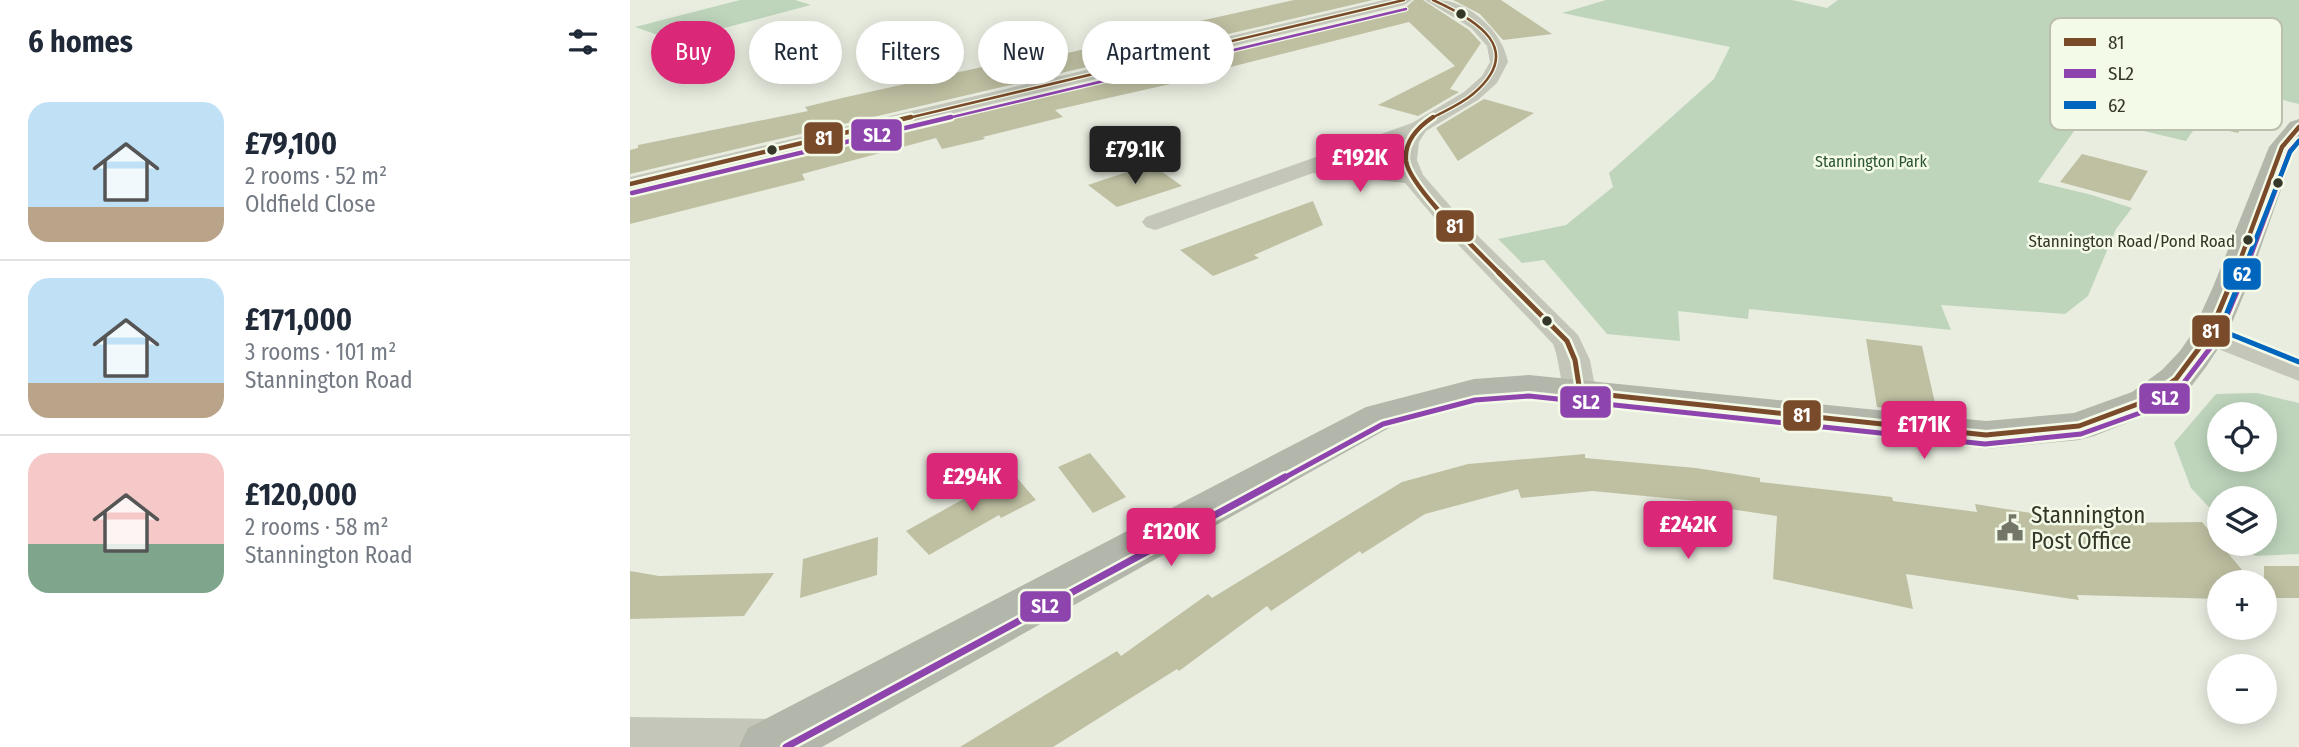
<!DOCTYPE html>
<meta charset="utf-8">
<style>
:root{--surface:#fff;--page:#f6f6f7;--text:#1f2937;--muted:#747a83;--line:#e0e1e3;--accent:#db2777}
body{margin:0;font-family:"Fira Sans Condensed",sans-serif;background:var(--page);color:var(--text);height:100vh;display:flex;flex-direction:column;font-size:26px;white-space:nowrap}
*{box-sizing:border-box;margin:0}
p{font-size:23px;color:var(--muted)}
.icon{flex:none;width:38px;height:38px;fill:none;stroke:currentColor;stroke-width:2;stroke-linecap:round;stroke-linejoin:round}
.map{position:relative;flex:1;overflow:hidden}
.sheet{display:flex;flex-direction:column;background:var(--surface);width:630px}
.sheet>*{flex:none}
.guide{position:absolute;left:21px;top:21px;width:665px;height:63px;display:flex;gap:14px}
.tools{position:absolute;left:1577px;top:402px;display:grid;gap:14px}
.tools a{display:grid;place-items:center;width:70px;height:70px;border-radius:50%;background:var(--surface);box-shadow:0 4px 18px #0003;font-size:35px}
.price{position:absolute;translate:-50% -60px;padding:0 16px;border-radius:7px;background:var(--accent);color:#fff;font-size:23px;line-height:46px;filter:drop-shadow(0 2px 4px #0008)}
.price::after{content:'';position:absolute;left:50%;top:42px;width:21px;height:16px;margin-left:-10px;background:inherit;clip-path:polygon(0 0,100% 0,50% 100%)}
.price.current{background:#222;color:#fff}
ul{padding:0;list-style:none}
li{display:flex;align-items:center;gap:21px;height:175px;padding:0 28px}
li+li{border-top:2px solid var(--line)}
li span{display:grid;place-items:center;flex:none;width:196px;height:140px;border-radius:21px;color:#555}
li>.icon{margin-inline-start:auto}
span .icon{width:84px;height:84px;fill:#fffc;stroke-width:1}
li b{font-size:30px}
h2{display:flex;justify-content:space-between;align-items:center;height:84px;padding:0 28px;font-size:30px}
.pill{padding:0 24px;border-radius:32px;background:var(--surface);box-shadow:0 4px 18px #0003;font-size:24px;line-height:63px}
.pill.current{background:var(--accent);color:#fff}
main{display:flex;flex:1;min-height:0}
.map>svg:first-child{display:block}
.green{fill:#bed5bc;fill-rule:evenodd}
.building{fill:#bfc0a2}
.lines{fill:none;stroke-linecap:round;stroke-linejoin:round}
.street{fill:#c3c6b9;fill-rule:evenodd}
.secondary{fill:#b3b6aa;fill-rule:evenodd}
.bus-1-far2-casing{stroke:#f4fae8;stroke-width:5}
.bus-1-far1-casing{stroke:#f4fae8;stroke-width:9}
.bus-1-casing{stroke:#f4fae8;stroke-width:10}
.bus-2-far3-casing{stroke:#f4fae8;stroke-width:5}
.bus-2-far2-casing{stroke:#f4fae8;stroke-width:9}
.bus-2-far1-casing{stroke:#f4fae8;stroke-width:10}
.bus-2-casing{stroke:#f4fae8;stroke-width:12}
.bus-3-far1-casing{stroke:#f4fae8;stroke-width:9}
.bus-3-casing{stroke:#f4fae8;stroke-width:10}
.bus-1-far2{stroke:#7a4b2a;stroke-width:2.5}
.bus-1-far1{stroke:#7a4b2a;stroke-width:4.5}
.bus-1{stroke:#7a4b2a;stroke-width:5}
.bus-2-far3{stroke:#8e44ad;stroke-width:2.5}
.bus-2-far2{stroke:#8e44ad;stroke-width:4.5}
.bus-2-far1{stroke:#8e44ad;stroke-width:5}
.bus-2{stroke:#8e44ad;stroke-width:7}
.bus-3-far1{stroke:#0065bd;stroke-width:4.5}
.bus-3{stroke:#0065bd;stroke-width:5}
.bus-dot{fill:#353728;stroke:#f4fae8;stroke-width:2.5}
.labels{text-anchor:middle;stroke-width:5;stroke-linejoin:round;paint-order:stroke}
.far-park-label{font-size:16px;fill:#2b5531;stroke:#f4fae8}
.bus-label{font-size:17px;fill:#353728;stroke:#f4fae8;text-anchor:end}
.near-poi-label{font-size:23px;fill:#353728;stroke:#f4fae8;text-anchor:start}
.key{fill:#f4fae8;stroke:#bbc0ae;stroke-width:2}
.key-label{font-size:19px;fill:#353728}
.line-badge{stroke:#f4fae8;stroke-width:2.5}
.badge-label{font-size:19px;text-anchor:middle;font-weight:bold;fill:#fff}
</style>
<main>
<section class="sheet">
<h2>6 homes<svg class="icon" aria-label="filters" viewBox="0 0 24 24"><path d="M4 7h16M4 17h16"/><circle cx="9" cy="7" r="2"/><circle cx="15" cy="17" r="2"/></svg></h2>
<ul>
<li><span style="background:linear-gradient(#bfe0f5 75%,#b9a48a 0)"><svg class="icon" aria-label="home" viewBox="0 0 24 24"><path d="M3 11l9-7 9 7M6 9v11h12V9"/></svg></span><div><b>£79,100</b><p>2 rooms · 52 m²</p><p>Oldfield Close</p></div></li>
<li><span style="background:linear-gradient(#bfe0f5 75%,#b9a48a 0)"><svg class="icon" aria-label="home" viewBox="0 0 24 24"><path d="M3 11l9-7 9 7M6 9v11h12V9"/></svg></span><div><b>£171,000</b><p>3 rooms · 101 m²</p><p>Stannington Road</p></div></li>
<li><span style="background:linear-gradient(#f6c9c9 65%,#7fa58c 0)"><svg class="icon" aria-label="home" viewBox="0 0 24 24"><path d="M3 11l9-7 9 7M6 9v11h12V9"/></svg></span><div><b>£120,000</b><p>2 rooms · 58 m²</p><p>Stannington Road</p></div></li>
</ul>
</section>
<div class="map">
<svg width="1669" height="747" viewBox="0 0 1669 747">
<rect width="100%" height="100%" fill="#e9ede0"/>
<path class="green" d="M110,0h55l16,5 -136,36 -40,-14z
M976,0h186l35,8 11,-8h461v104l-75,-18 -38,55 -102,-24 -46,65 54,13 40,13 -16,21 -28,67 -23,18 -124,-9 10,25 -202,-21 -1,10 -70,-8 2,30 -73,-7 -63,-74 -22,3 -24,-24 68,-14 47,-38 -4,-14 105,-94 16,-32 -168,-34z
M1627,393l42,10v151l-44,2 -11,-12h20v-45h-45v19l-28,-30 -17,-45 42,-49zM1589,415h45v45h-45z"/>
<path class="building" d="M664,0h79l-743,174v-24l8,-2v-3l170,-34 -3,-4 37,-9 140,-31 4,4 104,-23 -3,-2z
M784,0h9l46,30 12,13 -31,46 9,3 -41,24 -40,-11 77,-39 -46,-44 -214,54 2,2 -142,32 8,7 -80,20 2,2 -43,10 -6,-11 -134,36 3,6 -175,44v-31l775,-185z
M823,0h48l51,34 -49,6 -23,-26z
M1598,89l33,7 -23,37 -35,-8z
M854,99l50,14 -76,48 -22,-33z
M1452,154l66,17 -18,30 -70,-19z
M521,164l31,22 -65,21 -29,-22z
M683,201l10,24 -69,30 5,3 -46,18 -33,-26z
M1236,339l56,7 13,57 -15,-2 2,11 -45,-5z
M460,453l36,44 -33,16 -35,-46z
M955,454v4l111,10 64,10v4l132,15 1,4 84,11 -2,-8 86,14 42,2 2,3 97,-1 51,61h-34v16l-142,-4 2,5 -173,-26 7,35 -140,-30 4,-63 -81,-12 1,-3 -105,-10 -71,7 -3,-9 -93,25 -63,40 -2,-3 -89,60 -4,-5 -88,65 -2,-2 -124,78h-93l157,-96 4,5 87,-62 4,4 190,-116 66,-18z
M382,472l24,28 -35,18 -2,-3 -70,40 -23,-24z
M248,537l-1,38 -77,23 3,-39z
M1634,566h35v32h-35z
M0,571l29,5 115,-3 -30,43 -114,3z"/>
<g class="lines">
<path class="street" d="M754,0h28l-8,5 -774,186v-14z
M795,0c7,0 16,0 23,1 28,7 55,33 60,61l-11,21 -19,17 -52,31 -7,11 -2,18 6,15 43,49 112,111 12,25 6,32 -5,7 -11,3 -11,-3c-10,-15 -9,-38 -16,-55l-105,-110 -43,-51 -92,-10 -149,54 -9,3 -9,-3 -4,-5 4,-5 266,-94 52,-31 18,-16 8,-14 -3,-16 -16,-18zM767,142l-2,18 3,9 -58,-6z
M1579,326l90,34v21l-101,-40 -4,-6 4,-6z
M0,717l149,2 17,7 6,15 -2,6h-170z"/>
<path class="secondary" d="M1669,119v25l-4,5 -48,138 -20,48 -21,32 -16,21 -30,22 -66,26 -15,4 -93,9 -457,-50 -54,4 -81,22 -572,322h-83l9,-19 618,-321 108,-28 55,-4 457,46 88,-8 58,-21 30,-22 18,-19 11,-16 22,-48 56,-140 21,-25z"/>
<g class="bus-1-far2-casing">
<path id="bus-1-far2" d="M274,119l500,-119
M800,119c14,-8 30,-14 43,-25 53,-45 4,-74 -40,-94"/>
</g>
<g class="bus-1-far1-casing">
<path id="bus-1-far1" d="M803,117c-15,10 -29,25 -27,44 4,27 74,92 94,113
M0,184l281,-67
M1605,274l47,-127 17,-20"/>
</g>
<g class="bus-1-casing">
<path id="bus-1" d="M869,273l68,68 8,19 5,32
M950,392l406,43 93,-9 67,-25 30,-22 33,-44 26,-62"/>
</g>
<g class="bus-2-far3-casing">
<path id="bus-2-far3" d="M314,119l462,-110"/>
</g>
<g class="bus-2-far2-casing">
<path id="bus-2-far2" d="M2,193l319,-76
M1614,274l46,-123 9,-10"/>
</g>
<g class="bus-2-far1-casing">
<path id="bus-2-far1" d="M652,479l101,-55 92,-24 54,-4 456,48 96,-10 70,-25 31,-24 35,-46 28,-66"/>
</g>
<g class="bus-2-casing">
<path id="bus-2" d="M156,747l499,-270"/>
</g>
<g class="bus-3-far1-casing">
<path id="bus-3-far1" d="M1612,274l48,-122 9,-11"/>
</g>
<g class="bus-3-casing">
<path id="bus-3" d="M1613,273l-23,57 79,32"/>
</g>
<use href="#bus-1-far2" class="bus-1-far2"/>
<use href="#bus-1-far1" class="bus-1-far1"/>
<use href="#bus-1" class="bus-1"/>
<use href="#bus-2-far3" class="bus-2-far3"/>
<use href="#bus-2-far2" class="bus-2-far2"/>
<use href="#bus-2-far1" class="bus-2-far1"/>
<use href="#bus-2" class="bus-2"/>
<use href="#bus-3-far1" class="bus-3-far1"/>
<use href="#bus-3" class="bus-3"/>
</g>
<defs>
<g id="civic-bare" transform="scale(2.1)"><path d="M-.6-6.5H3V-4.5H.6V-3L4-1V1h2V6H-6V1h2V-1L-.6-3ZM-1.2 2.5V6h2.4V2.5Z" fill="#747768" stroke="#f4fae8" stroke-width="2.5" paint-order="stroke"/></g>
</defs>
<g fill-rule="evenodd">
<use href="#civic-bare" x="1380" y="528"/>
</g>
<g class="bus-dot">
<circle cx="831" cy="14" r="6"/>
<circle cx="142" cy="150" r="6"/>
<circle cx="1648" cy="183" r="6"/>
<circle cx="1618" cy="240" r="6"/>
<circle cx="917" cy="321" r="6"/>
</g>
<g class="labels">
<g class="far-park-label">
<text x="1241" y="167">Stannington Park</text>
</g>
<g class="bus-label">
<text x="1605" y="247">Stannington Road/Pond Road</text>
</g>
<g class="near-poi-label">
<text x="1401" y="523">Stannington<tspan x="1401" dy="26">Post Office</tspan></text>
</g>
</g>
<rect x="1420" y="18" width="232" height="112" rx="10" class="key"/>
<rect x="1434" y="38" width="32" height="8" fill="#7a4b2a"/>
<rect x="1434" y="69" width="32" height="9" fill="#8e44ad"/>
<rect x="1434" y="101" width="32" height="8" fill="#0065bd"/>
<g class="key-label">
<text x="1478" y="49">81</text>
<text x="1478" y="80">SL2</text>
<text x="1478" y="112">62</text>
</g>
<g class="line-badge">
<rect x="220" y="118" width="53" height="34" rx="7" fill="#8e44ad"/>
<rect x="173" y="121" width="41" height="34" rx="7" fill="#7a4b2a"/>
<rect x="805" y="209" width="40" height="34" rx="7" fill="#7a4b2a"/>
<rect x="1592" y="257" width="40" height="34" rx="7" fill="#0065bd"/>
<rect x="1561" y="314" width="40" height="34" rx="7" fill="#7a4b2a"/>
<rect x="1508" y="382" width="53" height="33" rx="7" fill="#8e44ad"/>
<rect x="929" y="385" width="53" height="34" rx="7" fill="#8e44ad"/>
<rect x="1152" y="399" width="40" height="33" rx="7" fill="#7a4b2a"/>
<rect x="389" y="590" width="53" height="33" rx="7" fill="#8e44ad"/>
</g>
<g class="badge-label">
<text x="247" y="142">SL2</text>
<text x="194" y="145">81</text>
<text x="825" y="233">81</text>
<text x="1612" y="281">62</text>
<text x="1581" y="338">81</text>
<text x="1535" y="405">SL2</text>
<text x="956" y="409">SL2</text>
<text x="1172" y="422">81</text>
<text x="415" y="613">SL2</text>
</g>
</svg>
<div class="tools">
<a><svg class="icon" aria-label="locate" viewBox="0 0 24 24"><circle cx="12" cy="12" r="6"/><path d="M12 2v4M12 18v4M2 12h4M18 12h4"/></svg></a>
<a><svg class="icon" aria-label="layers" viewBox="0 0 24 24"><path d="M12 4l9 5-9 5-9-5zM3 14l9 5 9-5"/></svg></a>
<a>+</a>
<a>−</a>
</div>
<b class="price current" style="left:505px;top:186px">£79.1K</b>
<b class="price" style="left:730px;top:194px">£192K</b>
<b class="price" style="left:1294px;top:461px">£171K</b>
<b class="price" style="left:342px;top:513px">£294K</b>
<b class="price" style="left:1058px;top:561px">£242K</b>
<b class="price" style="left:541px;top:568px">£120K</b>
<div class="guide">
<a class="pill current">Buy</a>
<a class="pill">Rent</a>
<a class="pill">Filters</a>
<a class="pill">New</a>
<a class="pill">Apartment</a>
</div>
</div>
</main>
